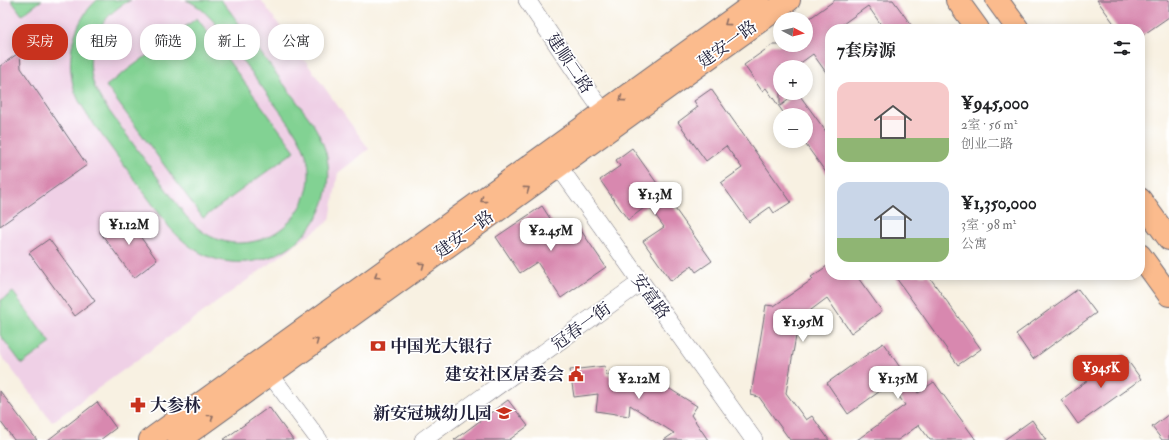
<!DOCTYPE html>
<html lang="zh">
<meta charset="utf-8">
<style>
:root{--surface:#fff;--page:#f2f2f2;--text:#202124;--muted:#757577;--accent:#c8321e}
body{margin:0;font-family:"IM FELL Double Pica","Noto Serif SC",serif;background:var(--page);color:var(--text);height:100vh;display:flex;flex-direction:column;font-size:15px;white-space:nowrap}
*{box-sizing:border-box;margin:0}
p{font-size:13px;color:var(--muted)}
.icon{flex:none;width:22px;height:22px;fill:none;stroke:currentColor;stroke-width:2;stroke-linecap:round;stroke-linejoin:round}
.map{position:relative;flex:1;overflow:hidden}
.drawer{position:absolute;left:825px;top:24px;width:320px;height:256px;display:flex;flex-direction:column;background:var(--surface);border-radius:16px;box-shadow:0 2px 10px #0003}
.drawer>*{flex:none}
.guide{position:absolute;left:12px;top:24px;width:380px;height:36px;display:flex;gap:8px}
.needle{width:26px;rotate:97deg}
.buttons{position:absolute;left:773px;top:12px;display:grid;gap:8px}
.buttons a{display:grid;place-items:center;width:40px;height:40px;border-radius:50%;background:var(--surface);box-shadow:0 2px 10px #0003;font-size:20px}
.price{position:absolute;translate:-50% -34px;padding:0 9px;border-radius:8px;background:#fff;color:#222;font-size:13px;line-height:26px;filter:drop-shadow(0 1px 2px #0008)}
.price::after{content:'';position:absolute;left:50%;top:24px;width:12px;height:9px;margin-left:-6px;background:inherit;clip-path:polygon(0 0,100% 0,50% 100%)}
.price.on{background:var(--accent);color:#fff}
ul{padding:0;list-style:none}
li{display:flex;align-items:center;gap:12px;height:100px;padding:0 12px}
li span{display:grid;place-items:center;flex:none;width:112px;height:80px;border-radius:12px;color:#555}
li>.icon{margin-inline-start:auto}
span .icon{width:48px;height:48px;fill:#fffc;stroke-width:1}
li b{font-size:17px}
h2{display:flex;justify-content:space-between;align-items:center;height:48px;padding:0 12px;font-size:17px}
.chip{padding:0 14px;border-radius:16px;background:var(--surface);box-shadow:0 2px 10px #0003;font-size:14px;line-height:36px}
.chip.on{background:var(--accent);color:#fff}
.map>svg:first-child{display:block}
.built{fill:#efd0e6}
.green{fill:#82d293;stroke:#527a67}
.building{fill:#d888af}
.lines{fill:none;stroke-linecap:round;stroke-linejoin:round}
.minor-casing{stroke:#6d6a75;stroke-width:18}
.major-casing{stroke:#6d6a75;stroke-width:24}
.minor{stroke:#fff;stroke-width:17}
.major{stroke:#fbbb8d;stroke-width:22}
.oneway{stroke:#8e6e64}
.labels{text-anchor:middle;stroke-width:3.5;stroke-linejoin:round;paint-order:stroke}
.street-label{font-size:17px;fill:#22223b;stroke:#fff}
.poi-label{font-size:17px;font-weight:bold;fill:#22223b;stroke:#fff;text-anchor:start}
</style>
<div class="map">
<svg width="1169" height="440" viewBox="0 0 1169 440">
<rect width="100%" height="100%" fill="#fff"/>
<filter id="ink" filterUnits="userSpaceOnUse"><feTurbulence type="fractalNoise" baseFrequency=".025" numOctaves="2"/><feDisplacementMap in="SourceGraphic" scale="8" xChannelSelector="R" yChannelSelector="G"/><feConvolveMatrix kernelMatrix="1 2 1 2 8 2 1 2 1" color-interpolation-filters="sRGB"/></filter>
<filter id="wash" filterUnits="userSpaceOnUse"><feTurbulence type="fractalNoise" baseFrequency=".012" numOctaves="4" result="noise"/><feDisplacementMap in="SourceGraphic" scale="16" xChannelSelector="R" yChannelSelector="G"/><feGaussianBlur stdDeviation="0.9" result="paint"/><feColorMatrix in="noise" values="0 0 0 0 0 0 0 0 0 0 0 0 0 0 0 0 0 1.4 0 .05"/><feComposite in="paint" operator="in"/></filter>
<g filter="url(#wash)">
<rect width="100%" height="100%" fill="#f8f1e2"/>
<path class="built" d="M0,0h261l108,149 -31,24 -8,47 -278,202 -52,-68z"/>
<path class="green" d="M11,0h31l-20,15z
M97,0h34c-30,14 -46,46 -39,78 2,10 7,18 12,26l81,111c6,7 13,14 21,19 46,27 106,-10 103,-64 -1,-13 -6,-25 -13,-37l-82,-111c-8,-9 -16,-17 -28,-22h35l8,10 83,112c6,10 11,20 14,31 17,68 -49,126 -114,105 -17,-6 -30,-17 -42,-30l-83,-113c-2,-5 -5,-9 -8,-14 -16,-32 -9,-77 18,-101z
M197,18l98,133 -92,67 -97,-132z
M13,292l38,51 -29,21 -22,-29v-34z"/>
<g id="blocks">
<path class="building" d="M835,0h58l21,29h-30l-16,-23 -32,23h-6v49l-17,-24 -18,13h-15v39l18,-13 32,44v41l-24,-33v-30h-21l-19,-27 -4,3 -18,-26 28,-20h34v-24z
M1097,0h72v17l-29,20v-8h-22z
M20,52l1,16 66,97 -87,61v-160z
M711,89l80,113 -17,11 -4,-6 -21,15 -28,-39 21,-15 -16,-22 -20,15 -28,-39 20,-15 -4,-6z
M632,148l80,113 -16,11 -4,-6 -21,15 -28,-40 21,-14 -16,-22 -20,15 -28,-40 20,-14 -4,-6z
M542,206l22,34 16,-11 26,38 -45,31 -24,-36 -17,11 -24,-36z
M124,214l33,46 -23,18 -34,-46z
M49,239l46,62 -20,15 -46,-63z
M830,264v11h26l26,36 -31,22 -24,-35 -28,21 -13,74 20,27 6,-4 17,24h-39l-31,-43 -8,-2 15,-90 8,1 39,-27 -2,-2z
M894,275h34l53,74 -23,16z
M1078,289l18,24 -63,46 -17,-25z
M883,343l35,50 16,-11 42,58h-46l-11,-15 -21,15h-41l48,-35 -15,-21 -42,30 -21,-31z
M1123,354l18,25 -63,45 -17,-24z
M605,366l1,9 26,4 6,-10 59,37 -6,9 17,25h-44l10,-7 -44,-28 -1,11 -33,-5 2,-17 -24,3 -4,-27z
M0,391l37,49h-23l-14,-19z
M508,400l20,26 -19,14h-55z
M97,402l19,26 -16,12h-52z
M269,407l24,33h-70z
M1169,414v26h-7l-10,-13z
M1032,420l14,20h-42z"/>
</g>
</g>
<g filter="url(#ink)">
<use href="#blocks" fill-opacity="0" stroke="#6d6a75" stroke-width="1"/>
<g class="lines">
<g class="minor-casing">
<path id="minor" d="M527,0l58,86 25,35
M552,157l202,283
M270,374l49,66
M423,440l218,-158"/>
</g>
<g class="major-casing">
<path id="major" d="M957,0l21,29
M997,0l21,29
M1140,199l29,40
M1140,255l29,40
M150,440l609,-440
M179,440l610,-440"/>
</g>
<use href="#minor" class="minor"/>
<use href="#major" class="major"/>
</g>
<defs><path id="oneway-chevron" d="M-2-3.5L2.5 0L-2 3.5" fill="none" stroke-width="1.6" stroke-linecap="round" stroke-linejoin="round"/></defs>
<g class="oneway">
<use href="#oneway-chevron" transform="translate(727 23) rotate(144)"/>
<use href="#oneway-chevron" transform="translate(622 99) rotate(144)"/>
<use href="#oneway-chevron" transform="translate(527 189) rotate(-36)"/>
<use href="#oneway-chevron" transform="translate(483 200) rotate(144)"/>
<use href="#oneway-chevron" transform="translate(422 265) rotate(-36)"/>
<use href="#oneway-chevron" transform="translate(377 276) rotate(144)"/>
<use href="#oneway-chevron" transform="translate(316 341) rotate(-36)"/>
<use href="#oneway-chevron" transform="translate(211 417) rotate(-36)"/>
</g>
</g>
<defs>
<g id="bank-bare" transform="scale(1.2)"><path d="M-6-4H6V4H-6ZM0-2.3a2.3 2.3 0 1 0 0 4.6a2.3 2.3 0 1 0 0-4.6Z" fill="#c8321e" stroke="#fff" stroke-width="2.5" paint-order="stroke"/></g>
<g id="civic-bare" transform="scale(1.2)"><path d="M-.6-6.5H3V-4.5H.6V-3L4-1V1h2V6H-6V1h2V-1L-.6-3ZM-1.2 2.5V6h2.4V2.5Z" fill="#c8321e" stroke="#fff" stroke-width="2.5" paint-order="stroke"/></g>
<g id="pharmacy-bare" transform="scale(1.2)"><path d="M-2-6h4v4h4v4h-4v4h-4v-4h-4v-4h4Z" fill="#c8321e" stroke="#fff" stroke-width="2.5" paint-order="stroke"/></g>
<g id="school-bare" transform="scale(1.2)"><path d="M0-5L7-2L0 1L-7-2ZM-4 1L0 2.5L4 1V4Q0 6-4 4Z" fill="#c8321e" stroke="#fff" stroke-width="2.5" paint-order="stroke"/></g>
</defs>
<g fill-rule="evenodd">
<use href="#bank-bare" x="378" y="346"/>
<use href="#civic-bare" x="576" y="374"/>
<use href="#pharmacy-bare" x="138" y="405"/>
<use href="#school-bare" x="504" y="413"/>
</g>
<g class="labels">
<g class="street-label">
<text transform="translate(727 44) rotate(-36)" y="6">建安一路</text>
<text transform="translate(570 63) rotate(56)" y="6">建顺二路</text>
<text transform="translate(464 234) rotate(-36)" y="6">建安一路</text>
<text transform="translate(651 296) rotate(54)" y="6">安富路</text>
<text transform="translate(581 326) rotate(-36)" y="6">冠春一街</text>
</g>
<g class="poi-label">
<text x="390" y="352">中国光大银行</text>
<text x="564" y="380" text-anchor="end">建安社区居委会</text>
<text x="150" y="411">大参林</text>
<text x="492" y="419" text-anchor="end">新安冠城幼儿园</text>
</g>
</g>
</svg>
<div class="buttons">
<a><svg class="needle" viewBox="-14 -14 28 28"><path d="M0-13l5 13h-10z" fill="#e53935"/><path d="M0 13l5-13h-10z" fill="#757577"/></svg></a>
<a>+</a>
<a>−</a>
</div>
<b class="price" style="left:655px;top:216px">¥1.3M</b>
<b class="price" style="left:129px;top:246px">¥1.12M</b>
<b class="price" style="left:551px;top:252px">¥2.45M</b>
<b class="price" style="left:803px;top:343px">¥1.95M</b>
<b class="price on" style="left:1101px;top:389px">¥945K</b>
<b class="price" style="left:639px;top:400px">¥2.12M</b>
<b class="price" style="left:898px;top:400px">¥1.35M</b>
<div class="guide">
<a class="chip on">买房</a>
<a class="chip">租房</a>
<a class="chip">筛选</a>
<a class="chip">新上</a>
<a class="chip">公寓</a>
</div>
<section class="drawer">
<h2>7套房源<svg class="icon" aria-label="filters" viewBox="0 0 24 24"><path d="M4 7h16M4 17h16"/><circle cx="9" cy="7" r="2"/><circle cx="15" cy="17" r="2"/></svg></h2>
<ul>
<li><span style="background:linear-gradient(#f6c9c9 70%,#8fb573 0)"><svg class="icon" aria-label="home" viewBox="0 0 24 24"><path d="M3 11l9-7 9 7M6 9v11h12V9"/></svg></span><div><b>¥945,000</b><p>2室 · 56 m²</p><p>创业二路</p></div></li>
<li><span style="background:linear-gradient(#c9d6e8 70%,#8fb573 0)"><svg class="icon" aria-label="home" viewBox="0 0 24 24"><path d="M3 11l9-7 9 7M6 9v11h12V9"/></svg></span><div><b>¥1,350,000</b><p>3室 · 98 m²</p><p>公寓</p></div></li>
</ul>
</section>
</div>
